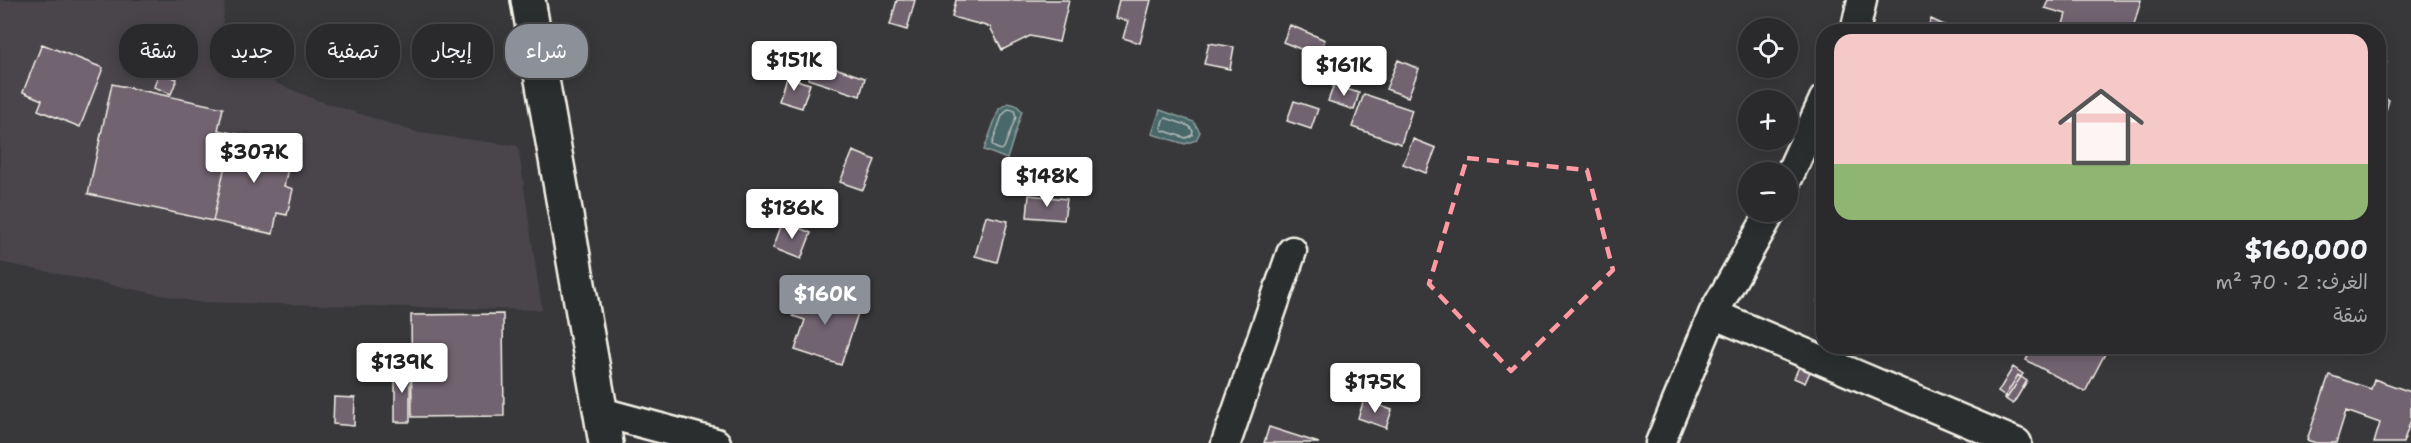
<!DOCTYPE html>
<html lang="ar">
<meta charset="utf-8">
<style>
:root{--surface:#2a2a2c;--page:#323234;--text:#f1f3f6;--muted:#a5a7a9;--line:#464648;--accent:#8c9099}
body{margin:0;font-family:"Shantell Sans","Playpen Sans Arabic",sans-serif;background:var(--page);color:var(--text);direction:rtl;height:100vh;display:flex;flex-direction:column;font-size:22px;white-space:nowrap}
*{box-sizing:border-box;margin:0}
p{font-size:20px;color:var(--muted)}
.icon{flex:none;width:33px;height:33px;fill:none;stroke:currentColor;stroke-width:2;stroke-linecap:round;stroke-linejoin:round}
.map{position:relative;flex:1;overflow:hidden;direction:ltr}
.panel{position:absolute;left:1816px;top:24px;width:570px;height:330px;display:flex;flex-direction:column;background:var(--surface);border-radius:24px;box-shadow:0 3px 15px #0003,0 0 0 2px var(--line);direction:rtl}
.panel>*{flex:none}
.top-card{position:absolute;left:18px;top:24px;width:570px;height:54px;direction:rtl;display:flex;gap:12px}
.tools{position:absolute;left:1738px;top:18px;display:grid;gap:12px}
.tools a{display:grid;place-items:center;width:60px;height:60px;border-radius:50%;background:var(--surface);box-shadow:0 3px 15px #0003,0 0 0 2px var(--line);font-size:30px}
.price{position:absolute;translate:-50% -51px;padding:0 14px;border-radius:6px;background:#fff;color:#222;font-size:20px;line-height:39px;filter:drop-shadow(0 2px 3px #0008)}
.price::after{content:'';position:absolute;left:50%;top:36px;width:18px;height:14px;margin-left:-9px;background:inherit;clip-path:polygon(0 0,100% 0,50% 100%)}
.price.on{background:var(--accent);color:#fff}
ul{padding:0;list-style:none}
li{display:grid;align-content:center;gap:12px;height:318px;padding:0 18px}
li span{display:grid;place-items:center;height:186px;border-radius:18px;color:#555}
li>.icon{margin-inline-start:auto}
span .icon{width:108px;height:108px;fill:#fffc;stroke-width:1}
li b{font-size:26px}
.chip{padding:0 21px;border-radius:24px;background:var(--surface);box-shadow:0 3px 15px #0003,0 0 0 2px var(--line);font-size:21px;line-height:54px}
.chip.on{background:var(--accent);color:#fff}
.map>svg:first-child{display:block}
.built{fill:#49454b}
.water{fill:#49676b;stroke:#8d9e9d;stroke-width:1.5}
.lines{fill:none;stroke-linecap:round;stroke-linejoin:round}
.shore{stroke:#b0bab6;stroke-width:1.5}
.building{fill:#716370;stroke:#f4f1e8;stroke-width:1.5}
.minor-casing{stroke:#f4f1e8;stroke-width:33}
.secondary-casing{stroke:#f4f1e8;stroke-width:38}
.minor{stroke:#2a2d2e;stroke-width:28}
.secondary{stroke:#2a2d2e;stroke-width:33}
.marked{fill:none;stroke:#ff9aa2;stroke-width:4.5;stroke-dasharray:12 8;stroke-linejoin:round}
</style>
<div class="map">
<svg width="2411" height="443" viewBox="0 0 2411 443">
<rect width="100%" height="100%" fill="#38383b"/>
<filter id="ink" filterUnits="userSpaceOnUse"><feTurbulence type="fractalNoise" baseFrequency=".0167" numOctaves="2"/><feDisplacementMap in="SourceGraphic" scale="12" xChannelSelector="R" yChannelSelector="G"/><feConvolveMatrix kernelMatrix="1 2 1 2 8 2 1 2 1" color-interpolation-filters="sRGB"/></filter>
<g filter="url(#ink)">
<path class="built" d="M0,0h225l-6,59 95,40 105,34 99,13 24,164 -346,-8 -196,-40z"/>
<path class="water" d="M1008,103l8,2 6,6 -15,48 -23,-9 15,-41z
M1160,110l34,12 6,10 -4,8 -11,4 -33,-10z"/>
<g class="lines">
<path class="shore" d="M1008,109l6,1 2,7 -12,31 -3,2 -7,-3 -2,-3 10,-28z
M1166,118l23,8 4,5 -1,4 -6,3 -24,-8 -1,-2 2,-8z"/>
</g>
<path class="building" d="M897,0h18l-8,30 -17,-5z
M956,0h113l-10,42 -29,-6 -28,14 -12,-23 -38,-10z
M1119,0h32l-11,43 -17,-5 5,-17 -13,-3z
M2048,0h93l-9,32h-11l-15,-5 -1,5 -44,-1 5,-17 -21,-6z
M1931,19l28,13h-33z
M1992,23l20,9h-23z
M1290,25l35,15 -7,16 -35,-14z
M1209,43l25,4 -4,22 -26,-5z
M42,44l61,24 -23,59 -42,-17 4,-10 -19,-8z
M1398,60l21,9 -11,28 -22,-8z
M2379,60l8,2 -8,29z
M814,61l51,17 -5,18 -52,-17z
M159,72l18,7 -6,15 -17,-7z
M786,77l24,7 -8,24 -23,-7z
M112,84l111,24 -5,22 14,3 -19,88 -125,-27z
M1334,85l25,8 -5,17 -26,-9z
M1364,94l48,16 -11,34 -49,-17z
M2379,97l10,3 -10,34z
M1294,101l24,8 -7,20 -24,-8z
M232,133l61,13 -9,40 9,3 -6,26 -10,-2 -4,21 -60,-13z
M1413,139l23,9 -10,25 -23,-9z
M853,151l22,9 -12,30 -23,-8z
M1029,195l38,4 -3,21 -37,-3z
M986,216l22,5 -11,41 -22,-6z
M1824,219v20l-8,-4z
M783,221l28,12 -10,26 -28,-11z
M1824,283v21l-7,-3z
M802,288l58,19 -19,58 -46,-15 10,-30 -12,-4z
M503,314l1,102 -92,1 -1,-102z
M2033,346h72l3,2 -23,44 -59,-32z
M1802,360l11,5 -8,18 -11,-5z
M395,365h15v57h-15z
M2013,367l10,7 -16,24 -9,-6z
M2018,375l9,6 -14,23 -9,-6z
M2329,375l42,14 3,-10 37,13v28l-8,23h-29l6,-20 -34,-12 -10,32h-20l-9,-3z
M334,397l21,1 -1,28 -21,-2z
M1364,400l28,10 -6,18 -28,-10z
M1269,427l50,16h-55z"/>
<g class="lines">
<g class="minor-casing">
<path id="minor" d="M1855,32l7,-32
M1788,178l36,-79
M1713,314l304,129
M601,412l115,31
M1226,443l66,-192
M1660,443l53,-129 58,-102"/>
</g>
<g class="secondary-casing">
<path id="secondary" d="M528,0l78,443"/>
</g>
<use href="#minor" class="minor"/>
<use href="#secondary" class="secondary"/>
</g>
</g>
<path class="marked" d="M1467,158l120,12 26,100 -102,101 -82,-87z"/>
</svg>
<div class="tools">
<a><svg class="icon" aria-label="locate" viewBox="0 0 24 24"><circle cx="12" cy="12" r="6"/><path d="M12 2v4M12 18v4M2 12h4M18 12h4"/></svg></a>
<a>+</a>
<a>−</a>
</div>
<b class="price" style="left:794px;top:92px">$151K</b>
<b class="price" style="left:1344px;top:97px">$161K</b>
<b class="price" style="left:254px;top:184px">$307K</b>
<b class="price" style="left:1047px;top:208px">$148K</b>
<b class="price" style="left:792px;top:240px">$186K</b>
<b class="price on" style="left:825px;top:326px">$160K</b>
<b class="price" style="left:402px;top:394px">$139K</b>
<b class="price" style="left:1375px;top:414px">$175K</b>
<div class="top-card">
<a class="chip on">شراء</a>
<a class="chip">إيجار</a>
<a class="chip">تصفية</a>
<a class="chip">جديد</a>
<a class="chip">شقة</a>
</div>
<section class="panel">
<ul>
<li><span style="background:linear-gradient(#f6c9c9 70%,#8fb573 0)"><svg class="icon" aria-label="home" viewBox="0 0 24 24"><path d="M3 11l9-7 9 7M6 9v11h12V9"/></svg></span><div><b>$160,000</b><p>الغرف: 2 · 70 m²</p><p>شقة</p></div></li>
</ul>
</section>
</div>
